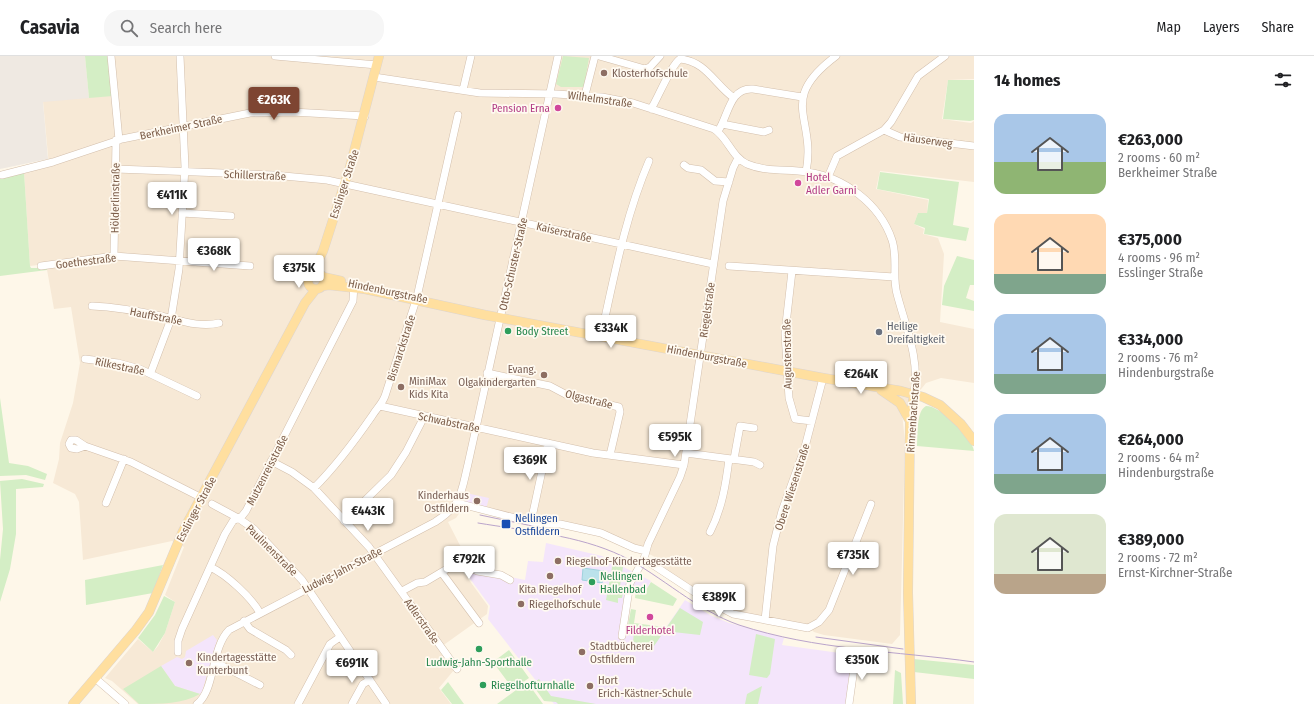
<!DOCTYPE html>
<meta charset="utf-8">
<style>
:root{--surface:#fff;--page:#f6f6f6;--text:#202124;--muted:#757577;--line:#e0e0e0;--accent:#7e4532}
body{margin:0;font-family:"Fira Sans Condensed",sans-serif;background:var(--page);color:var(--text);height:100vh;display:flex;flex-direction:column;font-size:15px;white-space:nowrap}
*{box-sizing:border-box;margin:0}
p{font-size:13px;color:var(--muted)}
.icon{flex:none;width:22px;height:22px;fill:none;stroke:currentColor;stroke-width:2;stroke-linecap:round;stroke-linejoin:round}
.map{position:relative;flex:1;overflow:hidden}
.sheet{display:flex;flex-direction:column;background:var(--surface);width:340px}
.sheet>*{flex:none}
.price{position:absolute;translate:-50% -34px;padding:0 9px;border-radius:4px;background:#fff;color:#222;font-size:13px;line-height:26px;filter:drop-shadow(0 1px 2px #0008)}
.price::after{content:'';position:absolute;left:50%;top:24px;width:12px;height:9px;margin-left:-6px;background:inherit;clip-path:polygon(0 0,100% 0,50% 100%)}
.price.active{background:var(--accent);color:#fff}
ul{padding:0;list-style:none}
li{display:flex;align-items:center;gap:12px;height:100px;padding:0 20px}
li span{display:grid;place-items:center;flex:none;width:112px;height:80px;border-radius:12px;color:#555}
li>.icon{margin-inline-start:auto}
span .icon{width:48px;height:48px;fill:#fffc;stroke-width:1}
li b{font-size:17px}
h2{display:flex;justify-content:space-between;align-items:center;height:48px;padding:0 20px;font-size:17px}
header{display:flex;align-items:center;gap:24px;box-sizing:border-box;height:56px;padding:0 20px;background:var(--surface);border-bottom:1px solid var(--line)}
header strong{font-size:19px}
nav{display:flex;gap:22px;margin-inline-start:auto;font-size:14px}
.search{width:280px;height:36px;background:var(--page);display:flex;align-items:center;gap:10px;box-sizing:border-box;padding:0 14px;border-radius:16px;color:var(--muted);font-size:15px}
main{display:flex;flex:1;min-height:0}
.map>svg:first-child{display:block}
.residential{fill:#f7e9d6}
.industrial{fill:#efe9e2}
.education{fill:#f4e5fb}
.green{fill:#d4eec5}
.water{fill:#bbe2eb;stroke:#a0d2dd}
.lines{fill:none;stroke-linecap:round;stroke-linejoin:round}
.minor-casing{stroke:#d3bfac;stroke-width:8}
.major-casing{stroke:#ddd5d0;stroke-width:10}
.minor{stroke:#fff;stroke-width:7}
.major{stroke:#ffdf9f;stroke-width:9}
.tram{stroke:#baa4cb;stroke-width:1}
.education-dot{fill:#8d6e63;stroke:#fffaf1;stroke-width:1.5}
.hotel-dot{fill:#d1479c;stroke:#fffaf1;stroke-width:1.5}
.leisure-dot{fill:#2e9e5b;stroke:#fffaf1;stroke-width:1.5}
.worship-dot{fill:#6b7280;stroke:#fffaf1;stroke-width:1.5}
.transit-dot{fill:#1a4fb4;stroke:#fffaf1;stroke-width:1.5}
.labels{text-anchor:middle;stroke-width:3.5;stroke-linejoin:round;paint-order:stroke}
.education-label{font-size:11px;fill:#785e54;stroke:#fffaf1;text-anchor:start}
.street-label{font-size:11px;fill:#7c5d49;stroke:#fffaf1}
.hotel-label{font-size:11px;fill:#b23c85;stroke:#fffaf1;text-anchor:end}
.worship-label{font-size:11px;fill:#5b616d;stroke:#fffaf1;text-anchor:start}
.leisure-label{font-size:11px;fill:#27864d;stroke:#fffaf1;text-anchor:start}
.transit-label{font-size:11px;fill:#164399;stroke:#fffaf1;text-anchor:start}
</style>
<header>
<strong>Casavia</strong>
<div class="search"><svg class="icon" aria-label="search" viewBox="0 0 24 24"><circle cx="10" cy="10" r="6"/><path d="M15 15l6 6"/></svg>Search here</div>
<nav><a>Map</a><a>Layers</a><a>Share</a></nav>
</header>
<main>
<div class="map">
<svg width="974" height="648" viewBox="0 0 974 648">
<rect width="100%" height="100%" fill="#fef7e9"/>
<path class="residential" d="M113,0h861v23l-26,1 -6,39 29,4 3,-2v61l-94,-11 -4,18 52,11 -1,13h-9l-4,11 10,5 -1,5 15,4 6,16 -4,68 34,7v54l-33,-5 -15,5 -24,30 3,29 -5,193 -8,9 -68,-9 -10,-3 -7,-6 -76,-16 -8,-3 -66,-42 -2,-8 -45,-23 -145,-29 -9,13 -8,4 18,35 -10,5 32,44 -1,8 -49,35 16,21 -15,18 12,16h-313l-26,-23 -7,-3 33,-39 15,13 5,-6 7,-13 10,-31 -10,-7 19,-48 -12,-6 -89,19 -4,-58 -4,-8 -22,-11 6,-24 1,-16 13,-40 7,-40 -9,-56 -17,2 -8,-45 -16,2 -6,-94 25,-6 -6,-65 74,-6z"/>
<path class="industrial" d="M0,0h85l4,42 -46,4 5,57 -48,10z"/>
<path class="education" d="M466,437l23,5 -3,11 -21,-5z
M546,487l56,13 49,25 -5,9 -14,-2 -6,43 34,5 25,-36 25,15 19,8 55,15 -2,7 72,10 -7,49h-293l-66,-85 2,-13 -22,-30 7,-6 50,10 3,-19 15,1z
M213,579l4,5 -15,52 -2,2 -25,-8 -14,-20 16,-9 5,2 3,-2 1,-6z"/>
<path class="green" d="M85,0h24l4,40 -24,2z
M563,0l26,2 -5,29h-23l-5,-3z
M948,24h26v40l-4,1 -27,-2z
M24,116l6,94 1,2h16v2l-47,6v-99z
M880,116l79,10 -6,43 16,3 -3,13 -42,-7 1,-6 -11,-4 4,-11h9l2,-14 -52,-10z
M957,200l17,4v25h-4l-4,13 8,3v10l-32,-6 2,-19z
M0,342l9,65 19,3 19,8 -2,6 -19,-5 -26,1z
M926,350c15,0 46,31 48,45l-57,-5c1,-11 -1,-35 9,-40z
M22,423l22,5 -1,3 -27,2v45l-6,35 -10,33v-42l3,-31 -3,-48z
M613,506l10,5 -3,19 4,1 -2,11h-4v5l-12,-3z
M163,509l-10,28 -67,12 -1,-25z
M651,526l26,17 -4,7 -38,-8 1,-9 10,1z
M164,540l11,6 -10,31 -12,19 -15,-14 17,-23z
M680,552l23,14 -3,13 -36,-4z
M631,553l5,1 -2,13 30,4 -2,8 -35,-5z
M634,576l27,4 -7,10 -21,-4z
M756,578l19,5 -5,35 -3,4 -18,-3z
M509,594l20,28 -16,11 -20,-27z
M913,603l61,6v14l-60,-7z
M161,610l14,20 25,8c-17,10 -39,10 -61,10l-16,-15z
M895,614l6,3 2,31h-10z
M539,623l12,17 45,8h-38l-2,-2 -12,-1 -12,-17z
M448,626l16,22h-12l-11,-14z
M527,626l16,22h-46z
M762,630l-4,18h-13l2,-10z"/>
<path class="water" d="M583,512l21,3 -2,12 -20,-3z"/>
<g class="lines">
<g class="minor-casing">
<path id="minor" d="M111,0l8,84
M275,0l102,9
M599,0l46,13 5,-2 10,-11
M374,21l106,16 76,1 46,3 31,6 81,26c14,9 18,28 33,35 19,8 40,5 60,8 37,5 73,32 85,68 6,18 0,37 5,54 9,34 23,65 17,100
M463,34l8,-34
M585,39l10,-39
M651,53c7,-11 20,-44 29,-50 26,2 35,26 54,39
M722,68l42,8 5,-2
M884,74l16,7 74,9
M718,75c10,-13 11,-44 35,-42l49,8
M684,109l4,3 13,2 14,11 14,1
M116,113l157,6 54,5 386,84
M806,116c11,-55 -30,-71 30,-116
M2,119l51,-13 69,-23 128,-26 42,-1 73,4
M828,121l9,-21 47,-26 7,-8 27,-46 27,-20
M182,157l49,3
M114,200l2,-116
M41,210l73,-10 136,10
M729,210l165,11
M792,215l-7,62 4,65 6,21 17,2
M92,250c23,1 46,5 69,10 18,4 39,12 58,7
M601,280c13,-59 24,-119 48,-175
M85,303l33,4 22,6 57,27
M151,316l20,-53 8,-50 6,-102 -5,-111
M487,317l63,13 17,9 52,12 1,5 -10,43
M380,350l213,47 91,12
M85,390l-8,3 -6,-1 -2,-4 2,-4h5l9,6 46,16 71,36
M686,397l68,9 6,3
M734,403l6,-33 14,2
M271,405l21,11 22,16 55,59 88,122
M314,432c22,-22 40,-46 58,-72 5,-8 10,-12 13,-20l32,-99 41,-182
M106,447l18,-44
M457,447l81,21h22l41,9 33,15 12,3
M212,448l26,14 16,11 48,51 84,124
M344,465l47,-46 15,-23 18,-35
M531,466l17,-79
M710,476c12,-23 16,-49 19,-73
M644,503l64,42 25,13 75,14 11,-6 10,-12 42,-106
M210,511c16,7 41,30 50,46
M475,513l2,2 24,4 9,5
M442,517l37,50
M402,535l15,-8 8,-1 32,-19 15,7 3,-1 1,-6 -4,-5h-7l-8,5
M765,564l8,-74 5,-20 4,-15 23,-64 18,-69
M244,565l6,8 36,21 5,5
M622,580l8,-53 14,-24 4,-15 32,-67 4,-12 39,-264 10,-33 5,-10
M178,596v-11l4,-12 43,-95 8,-13 9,-5 4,-5 107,-210 1,-17
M215,606l45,23
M95,622l30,26
M197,648c18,-13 14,-56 32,-74l206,-108c27,-17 26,-29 33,-58l90,-408
M298,648l32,-60 10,-7
M352,648l11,-20 7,-4
M849,648l7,-50"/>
</g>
<g class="major-casing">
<path id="major" d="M308 225a8 8 0 1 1 16 0a8 8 0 1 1-16 0Z
M312,218l11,-23 27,-84 29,-111
M323,221l18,4
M322,230l7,-1 36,4 120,26 338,63 78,13 22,6 17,8 21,19 13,17
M881,334l19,13 10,18
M73,648l63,-74 13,-18 34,-81 122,-228 11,-14
M911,648l-3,-111 2,-170 4,-29"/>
</g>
<use href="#minor" class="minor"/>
<use href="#major" class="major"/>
<path class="tram" d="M480,459l62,13
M478,467c48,8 100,12 144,33 40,20 74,54 117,69 76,25 157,26 235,37
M816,581l87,12"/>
</g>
<g class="education-dot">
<circle cx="604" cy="17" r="4"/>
<circle cx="544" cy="319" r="4"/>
<circle cx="401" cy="331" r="4"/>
<circle cx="477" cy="445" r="4"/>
<circle cx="558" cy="505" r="4"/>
<circle cx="550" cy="520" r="4"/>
<circle cx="521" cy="548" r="4"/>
<circle cx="582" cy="596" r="4"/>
<circle cx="189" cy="607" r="4"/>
<circle cx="590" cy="630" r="4"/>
</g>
<g class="hotel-dot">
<circle cx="558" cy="52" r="4"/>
<circle cx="798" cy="127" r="4"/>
<circle cx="650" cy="561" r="4"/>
</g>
<g class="leisure-dot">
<circle cx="508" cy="275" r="4"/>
<circle cx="592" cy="526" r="4"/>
<circle cx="479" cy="593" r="4"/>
<circle cx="483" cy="629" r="4"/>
</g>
<circle class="worship-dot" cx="879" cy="276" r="4"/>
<rect class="transit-dot" x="501" y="463" width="10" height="10" rx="2"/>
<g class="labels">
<g class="education-label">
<text x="612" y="21">Klosterhofschule</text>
<text x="536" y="317" text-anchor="end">Evang.<tspan x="536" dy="13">Olgakindergarten</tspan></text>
<text x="409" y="329">MiniMax<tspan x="409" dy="13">Kids Kita</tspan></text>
<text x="469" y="443" text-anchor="end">Kinderhaus<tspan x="469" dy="13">Ostfildern</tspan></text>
<text x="566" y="509">Riegelhof-Kindertagesstätte</text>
<text x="550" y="537" text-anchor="middle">Kita Riegelhof</text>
<text x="529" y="552">Riegelhofschule</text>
<text x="590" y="594">Stadtbücherei<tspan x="590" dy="13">Ostfildern</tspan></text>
<text x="197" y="605">Kindertagesstätte<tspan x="197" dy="13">Kunterbunt</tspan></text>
<text x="598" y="628">Hort<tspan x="598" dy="13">Erich-Kästner-Schule</tspan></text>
</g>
<g class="street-label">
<text transform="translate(600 43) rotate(8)" y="4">Wilhelmstraße</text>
<text transform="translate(181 71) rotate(-12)" y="4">Berkheimer Straße</text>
<text transform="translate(928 84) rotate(8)" y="4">Häuserweg</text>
<text transform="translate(255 119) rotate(2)" y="4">Schillerstraße</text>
<text transform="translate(344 128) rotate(-72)" y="4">Esslinger Straße</text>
<text transform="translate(115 142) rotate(-89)" y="4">Hölderlinstraße</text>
<text transform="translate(564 176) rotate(13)" y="4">Kaiserstraße</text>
<text transform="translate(86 205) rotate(-7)" y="4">Goethestraße</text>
<text transform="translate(513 208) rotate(-77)" y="4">Otto-Schuster-Straße</text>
<text transform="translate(388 235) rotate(12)" y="4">Hindenburgstraße</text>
<text transform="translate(707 254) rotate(-82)" y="4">Riegelstraße</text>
<text transform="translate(156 260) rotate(11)" y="4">Hauffstraße</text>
<text transform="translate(401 292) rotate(-72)" y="4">Bismarckstraße</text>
<text transform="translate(787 298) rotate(-91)" y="4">Augustenstraße</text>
<text transform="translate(707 300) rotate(11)" y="4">Hindenburgstraße</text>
<text transform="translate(120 310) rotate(12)" y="4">Rilkestraße</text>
<text transform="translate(589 343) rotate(14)" y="4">Olgastraße</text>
<text transform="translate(913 356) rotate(-86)" y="4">Rinnenbachstraße</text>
<text transform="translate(449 366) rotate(12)" y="4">Schwabstraße</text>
<text transform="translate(267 414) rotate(-63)" y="4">Mutzenreisstraße</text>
<text transform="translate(792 431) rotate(-72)" y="4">Obere Wiesenstraße</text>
<text transform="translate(196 453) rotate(-62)" y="4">Esslinger Straße</text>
<text transform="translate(272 494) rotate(45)" y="4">Paulinenstraße</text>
<text transform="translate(342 514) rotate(-27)" y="4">Ludwig-Jahn-Straße</text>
<text transform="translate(422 565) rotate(55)" y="4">Adlerstraße</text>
</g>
<g class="hotel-label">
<text x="550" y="56">Pension Erna</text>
<text x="806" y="125" text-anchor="start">Hotel<tspan x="806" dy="13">Adler Garni</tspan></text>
<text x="650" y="578" text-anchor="middle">Filderhotel</text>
</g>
<g class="worship-label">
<text x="887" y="274">Heilige<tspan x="887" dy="13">Dreifaltigkeit</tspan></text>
</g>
<g class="leisure-label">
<text x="516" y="279">Body Street</text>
<text x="600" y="524">Nellingen<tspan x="600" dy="13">Hallenbad</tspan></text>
<text x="479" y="610" text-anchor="middle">Ludwig-Jahn-Sporthalle</text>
<text x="491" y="633">Riegelhofturnhalle</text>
</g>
<g class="transit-label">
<text x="515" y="466">Nellingen<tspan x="515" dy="13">Ostfildern</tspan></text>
</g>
</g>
</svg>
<b class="price active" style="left:274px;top:65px">€263K</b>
<b class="price" style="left:172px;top:160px">€411K</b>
<b class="price" style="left:214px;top:216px">€368K</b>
<b class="price" style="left:299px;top:233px">€375K</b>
<b class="price" style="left:611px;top:293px">€334K</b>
<b class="price" style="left:861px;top:339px">€264K</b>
<b class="price" style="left:675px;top:402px">€595K</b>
<b class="price" style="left:530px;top:425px">€369K</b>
<b class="price" style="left:368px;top:476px">€443K</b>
<b class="price" style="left:853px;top:520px">€735K</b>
<b class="price" style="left:469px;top:524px">€792K</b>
<b class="price" style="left:719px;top:562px">€389K</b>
<b class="price" style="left:862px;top:625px">€350K</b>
<b class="price" style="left:352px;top:628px">€691K</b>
</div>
<section class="sheet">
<h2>14 homes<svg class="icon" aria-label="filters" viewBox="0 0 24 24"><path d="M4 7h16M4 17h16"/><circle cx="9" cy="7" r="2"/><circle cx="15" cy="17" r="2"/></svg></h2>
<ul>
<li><span style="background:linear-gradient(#a9c7e8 60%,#8fb573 0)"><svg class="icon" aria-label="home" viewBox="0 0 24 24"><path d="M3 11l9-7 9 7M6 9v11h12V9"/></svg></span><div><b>€263,000</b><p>2 rooms · 60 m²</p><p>Berkheimer Straße</p></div></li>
<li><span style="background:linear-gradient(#ffd9b3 75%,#7fa58c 0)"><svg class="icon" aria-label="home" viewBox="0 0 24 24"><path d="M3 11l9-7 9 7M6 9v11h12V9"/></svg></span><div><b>€375,000</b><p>4 rooms · 96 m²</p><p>Esslinger Straße</p></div></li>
<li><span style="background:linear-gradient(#a9c7e8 75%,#7fa58c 0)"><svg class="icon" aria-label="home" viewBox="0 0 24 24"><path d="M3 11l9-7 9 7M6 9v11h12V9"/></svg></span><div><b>€334,000</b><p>2 rooms · 76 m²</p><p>Hindenburgstraße</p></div></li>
<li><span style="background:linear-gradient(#a9c7e8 75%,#7fa58c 0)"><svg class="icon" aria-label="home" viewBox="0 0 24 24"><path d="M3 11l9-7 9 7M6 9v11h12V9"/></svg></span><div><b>€264,000</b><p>2 rooms · 64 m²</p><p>Hindenburgstraße</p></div></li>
<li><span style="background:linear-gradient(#dfe7d0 75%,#b9a48a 0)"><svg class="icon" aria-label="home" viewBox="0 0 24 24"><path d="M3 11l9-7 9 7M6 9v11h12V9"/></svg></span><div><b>€389,000</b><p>2 rooms · 72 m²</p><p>Ernst-Kirchner-Straße</p></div></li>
</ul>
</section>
</main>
